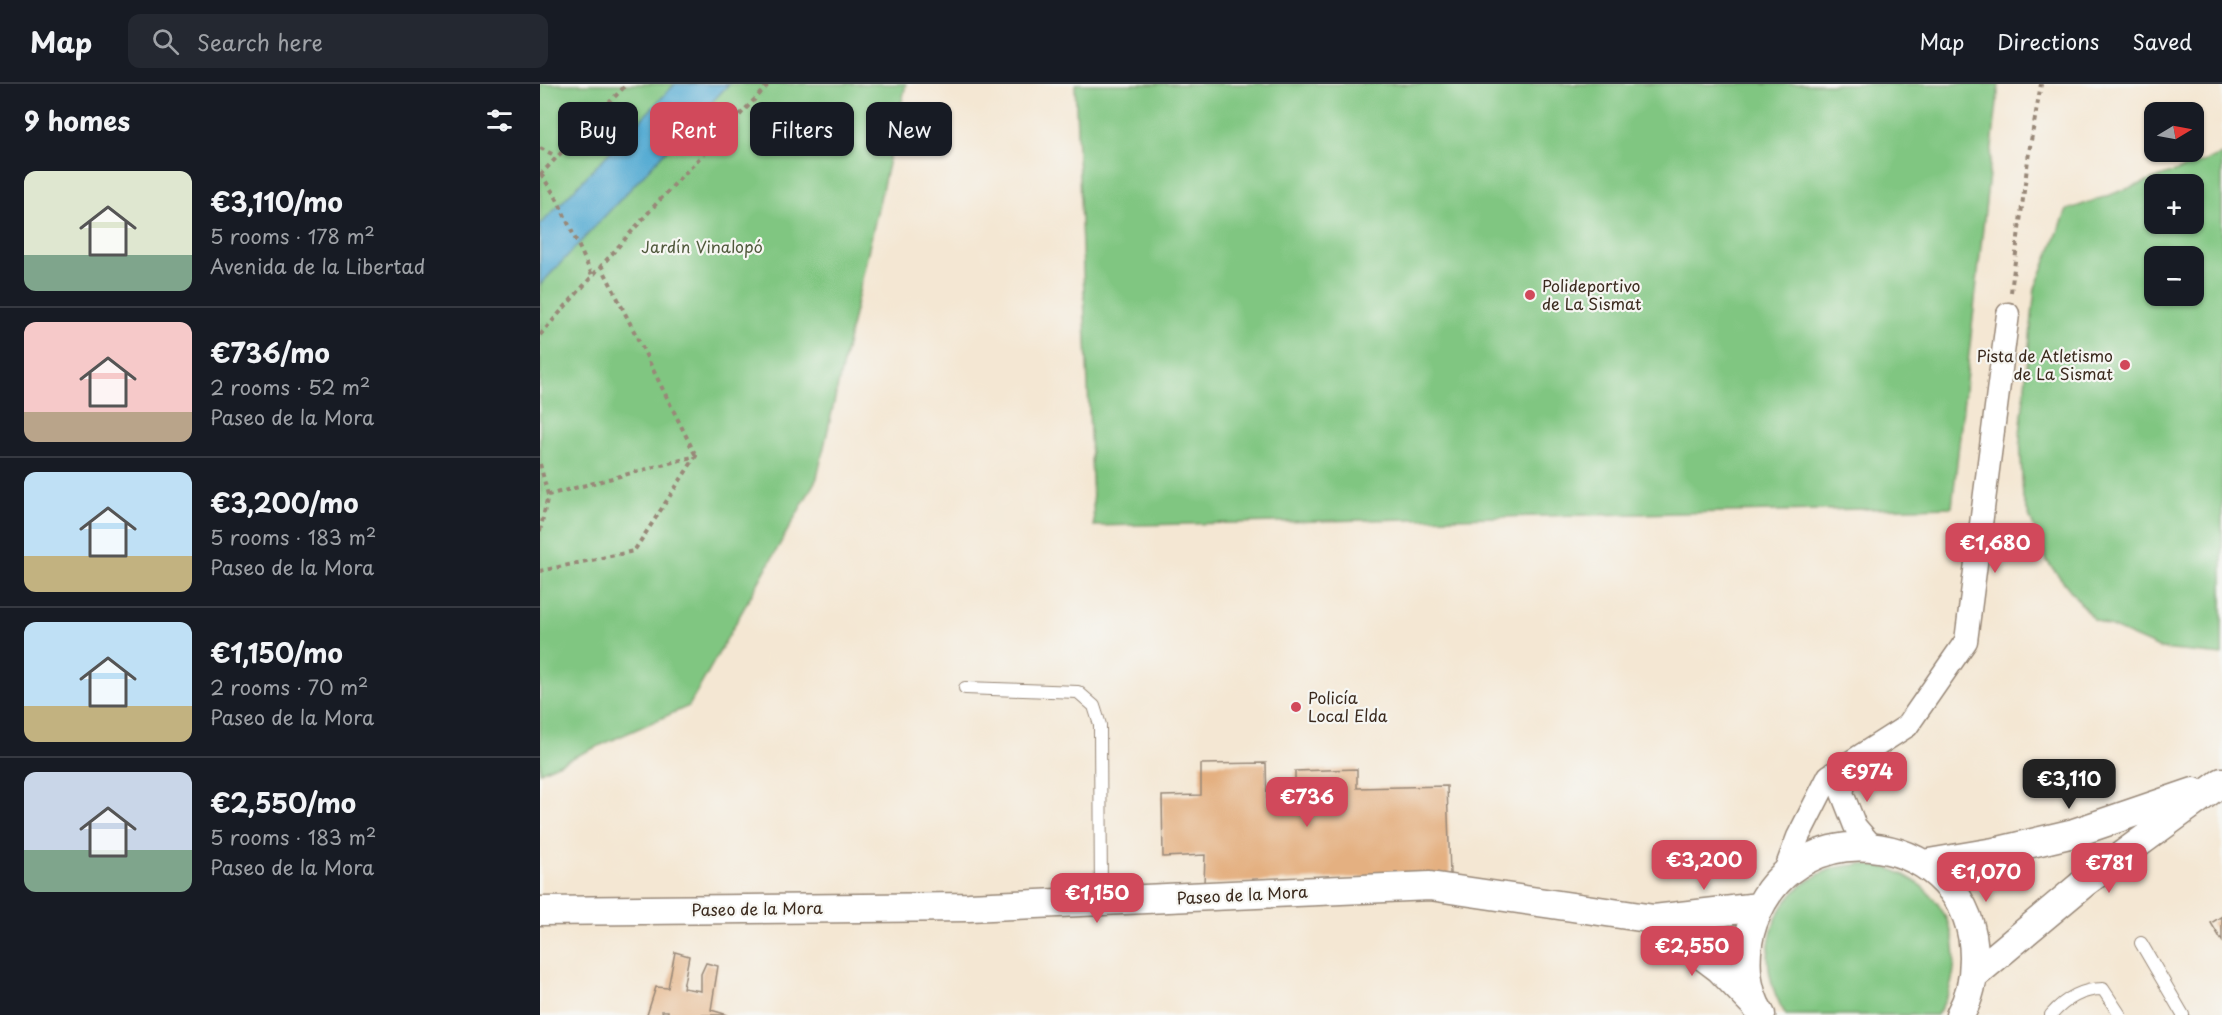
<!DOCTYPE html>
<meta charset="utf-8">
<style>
:root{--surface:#171b24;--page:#242831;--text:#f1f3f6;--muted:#9ea1a6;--line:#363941;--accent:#d1495b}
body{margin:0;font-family:"Playpen Sans",sans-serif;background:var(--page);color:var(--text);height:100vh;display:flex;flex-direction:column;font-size:22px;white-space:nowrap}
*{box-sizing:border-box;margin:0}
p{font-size:20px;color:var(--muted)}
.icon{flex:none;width:33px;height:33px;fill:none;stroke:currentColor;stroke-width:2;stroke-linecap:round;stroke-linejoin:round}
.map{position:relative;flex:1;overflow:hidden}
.side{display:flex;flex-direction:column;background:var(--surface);width:540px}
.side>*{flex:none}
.top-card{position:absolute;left:18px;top:18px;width:570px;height:54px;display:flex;gap:12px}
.needle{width:39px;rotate:80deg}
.fabs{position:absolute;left:1604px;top:18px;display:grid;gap:12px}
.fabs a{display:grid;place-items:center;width:60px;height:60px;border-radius:12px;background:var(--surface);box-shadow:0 2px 4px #0004;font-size:30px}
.price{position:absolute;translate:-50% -51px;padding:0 14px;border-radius:12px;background:var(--accent);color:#fff;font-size:20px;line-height:39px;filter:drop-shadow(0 2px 3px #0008)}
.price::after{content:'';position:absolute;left:50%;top:36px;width:18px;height:14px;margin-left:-9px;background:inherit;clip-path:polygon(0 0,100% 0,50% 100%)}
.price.current{background:#222;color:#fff}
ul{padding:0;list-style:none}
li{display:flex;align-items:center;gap:18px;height:150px;padding:0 24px}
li+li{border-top:2px solid var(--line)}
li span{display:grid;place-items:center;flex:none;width:168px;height:120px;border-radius:12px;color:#555}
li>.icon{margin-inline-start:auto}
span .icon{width:72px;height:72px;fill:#fffc;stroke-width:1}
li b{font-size:26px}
h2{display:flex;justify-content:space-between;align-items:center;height:72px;padding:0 24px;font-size:26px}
.pill{padding:0 21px;border-radius:12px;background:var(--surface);box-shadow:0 2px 4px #0004;font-size:21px;line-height:54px}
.pill.current{background:var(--accent);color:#fff}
header{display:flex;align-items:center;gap:36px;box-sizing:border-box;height:84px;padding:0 30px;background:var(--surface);border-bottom:2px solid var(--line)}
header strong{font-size:28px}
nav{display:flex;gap:33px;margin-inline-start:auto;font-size:21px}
.search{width:420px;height:54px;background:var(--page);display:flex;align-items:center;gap:15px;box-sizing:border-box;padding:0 21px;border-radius:12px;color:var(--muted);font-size:22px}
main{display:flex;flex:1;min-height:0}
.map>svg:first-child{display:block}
.green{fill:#80c681;stroke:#5e7850;stroke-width:1.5;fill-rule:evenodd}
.water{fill:#56acd3;stroke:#486b78;stroke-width:1.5}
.building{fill:#e4b081}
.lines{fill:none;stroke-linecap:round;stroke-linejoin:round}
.service-casing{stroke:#988878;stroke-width:14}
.minor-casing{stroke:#988878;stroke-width:25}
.tertiary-casing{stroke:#988878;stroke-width:31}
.path{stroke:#988878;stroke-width:4;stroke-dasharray:4.5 4.5;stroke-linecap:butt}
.service{stroke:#fff;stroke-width:12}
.minor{stroke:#fff;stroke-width:22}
.tertiary{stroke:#fff;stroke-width:28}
.poi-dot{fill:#d1495b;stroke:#f6f6f2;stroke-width:2}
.labels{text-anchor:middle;stroke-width:4.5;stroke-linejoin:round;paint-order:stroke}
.park-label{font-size:16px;fill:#50593c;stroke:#f6f6f2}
.poi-label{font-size:16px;fill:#3b2a1e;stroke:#f6f6f2;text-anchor:start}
.street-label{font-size:16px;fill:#3b2a1e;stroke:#f6f6f2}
</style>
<header>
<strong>Map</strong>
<div class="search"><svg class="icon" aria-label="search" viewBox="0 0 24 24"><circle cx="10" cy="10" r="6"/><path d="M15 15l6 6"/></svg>Search here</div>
<nav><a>Map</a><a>Directions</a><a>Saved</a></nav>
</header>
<main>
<section class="side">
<h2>9 homes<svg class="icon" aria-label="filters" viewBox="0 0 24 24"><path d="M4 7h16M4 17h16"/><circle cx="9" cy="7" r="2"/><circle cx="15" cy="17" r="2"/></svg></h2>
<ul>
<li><span style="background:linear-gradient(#dfe7d0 70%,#7fa58c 0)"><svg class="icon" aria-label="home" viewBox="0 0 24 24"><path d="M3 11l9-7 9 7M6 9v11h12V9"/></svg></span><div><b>€3,110/mo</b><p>5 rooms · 178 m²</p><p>Avenida de la Libertad</p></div></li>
<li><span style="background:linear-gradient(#f6c9c9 75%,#b9a48a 0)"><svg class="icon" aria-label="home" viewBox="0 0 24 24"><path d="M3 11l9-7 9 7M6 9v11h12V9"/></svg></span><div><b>€736/mo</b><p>2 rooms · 52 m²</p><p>Paseo de la Mora</p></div></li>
<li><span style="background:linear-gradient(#bfe0f5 70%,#c2b280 0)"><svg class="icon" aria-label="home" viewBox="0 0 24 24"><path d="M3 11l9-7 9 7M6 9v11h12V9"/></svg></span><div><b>€3,200/mo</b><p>5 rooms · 183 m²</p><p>Paseo de la Mora</p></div></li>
<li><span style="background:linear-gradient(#bfe0f5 70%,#c2b280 0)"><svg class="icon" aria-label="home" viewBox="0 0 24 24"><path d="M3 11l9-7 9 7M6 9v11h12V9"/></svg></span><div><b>€1,150/mo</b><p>2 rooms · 70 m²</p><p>Paseo de la Mora</p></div></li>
<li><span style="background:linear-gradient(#c9d6e8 65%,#7fa58c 0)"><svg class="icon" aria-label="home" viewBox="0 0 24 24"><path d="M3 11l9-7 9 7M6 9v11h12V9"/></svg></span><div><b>€2,550/mo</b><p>5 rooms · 183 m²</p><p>Paseo de la Mora</p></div></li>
</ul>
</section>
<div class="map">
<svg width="1682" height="931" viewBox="0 0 1682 931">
<rect width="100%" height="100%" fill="#f6f6f2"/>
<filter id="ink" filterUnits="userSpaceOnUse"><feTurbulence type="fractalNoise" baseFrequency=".0167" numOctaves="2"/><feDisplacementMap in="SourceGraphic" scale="12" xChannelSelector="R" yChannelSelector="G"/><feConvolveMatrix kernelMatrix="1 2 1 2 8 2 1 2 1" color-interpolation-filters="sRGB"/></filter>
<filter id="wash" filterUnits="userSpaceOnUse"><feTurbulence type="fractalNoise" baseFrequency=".008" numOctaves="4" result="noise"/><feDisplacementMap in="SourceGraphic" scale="24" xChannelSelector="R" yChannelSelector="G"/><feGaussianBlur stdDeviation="1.35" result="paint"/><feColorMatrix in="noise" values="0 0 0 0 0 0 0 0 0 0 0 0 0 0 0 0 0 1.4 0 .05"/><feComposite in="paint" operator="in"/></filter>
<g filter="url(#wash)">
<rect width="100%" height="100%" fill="#f4e7d3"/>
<path class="green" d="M0,0h366l-89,394 -128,228 -149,66z
M535,0h924l-47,423 -858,19z
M1682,71v500l-61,-6 -68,-30 -46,-58 -24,-62 -3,-64 15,-147 32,-78zM1614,100h39v40h-39zM1614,172h39v40h-39z
M1321,780c10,2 23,2 32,6 61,23 79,92 44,145h-151c-34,-53 -19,-121 43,-145 10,-4 22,-4 32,-6z"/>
<path class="water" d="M135,0h54l-189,201v-60z"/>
<g id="blocks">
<path class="building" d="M726,679l1,41 28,-1v-32l62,-2v19l90,-2 3,88 -246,10 1,-29 -42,2 -1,-61 39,-1v-31z
M1682,832v25l-11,-18z
M135,868l14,4 -6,32 18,3v-17l5,-11 12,3 -7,44 17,5h-60v-4h-6l1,4h-16l9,-28 12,1z"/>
</g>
</g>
<g filter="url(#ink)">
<use href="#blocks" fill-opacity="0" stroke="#988878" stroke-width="1.5"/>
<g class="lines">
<g class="service-casing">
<path id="service" d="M425,604l113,4 16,14 6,19 1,176
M1601,859l42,72
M1511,931c14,-16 30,-26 52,-26l17,26"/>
</g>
<g class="minor-casing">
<path id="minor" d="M1309,680l-7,29 13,33 17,20
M1244,790l14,-37 31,-61 78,-50 59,-85 42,-327"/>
</g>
<g class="tertiary-casing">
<path id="tertiary" d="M1383,780l71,-12 80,-19 120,-41
M0,827l429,-4 461,-21 224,33 105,-12
M1114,835l65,49 34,35
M1434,891l110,-92 138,-101
M1221,931c-17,-26 -18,-63 -8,-92 42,-120 221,-91 221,35 0,21 -4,39 -14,57"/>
</g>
<path class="path" d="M0,64l16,8
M1,90l16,25 35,76
M0,91l87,-91
M61,181l95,191
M1471,208l18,-140 12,-68
M0,251l116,-131 113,-120
M0,380l8,31
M0,447l8,-36 148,-39 -62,95 -94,20"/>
<use href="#service" class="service"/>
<use href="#minor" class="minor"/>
<use href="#tertiary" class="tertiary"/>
</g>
</g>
<g class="poi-dot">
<circle cx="990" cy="211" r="6"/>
<circle cx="1585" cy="281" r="6"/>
<circle cx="756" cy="623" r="6"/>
</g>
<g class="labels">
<g class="park-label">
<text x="162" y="169">Jardín Vinalopó</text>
</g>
<g class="poi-label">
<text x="1002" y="208">Polideportivo<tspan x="1002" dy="18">de La Sismat</tspan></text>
<text x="1573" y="278" text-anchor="end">Pista de Atletismo<tspan x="1573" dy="18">de La Sismat</tspan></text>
<text x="768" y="620">Policía<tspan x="768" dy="18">Local Elda</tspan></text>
</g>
<g class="street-label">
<text transform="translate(702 811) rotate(-3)" y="6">Paseo de la Mora</text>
<text transform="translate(217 825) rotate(-1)" y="6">Paseo de la Mora</text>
</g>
</g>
</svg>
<div class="fabs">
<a><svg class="needle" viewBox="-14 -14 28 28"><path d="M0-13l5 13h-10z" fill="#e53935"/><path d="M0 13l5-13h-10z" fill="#9ea1a6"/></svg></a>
<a>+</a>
<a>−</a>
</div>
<b class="price" style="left:1455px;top:490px">€1,680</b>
<b class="price" style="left:1327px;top:719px">€974</b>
<b class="price current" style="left:1529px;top:726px">€3,110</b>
<b class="price" style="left:767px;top:744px">€736</b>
<b class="price" style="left:1164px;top:807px">€3,200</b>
<b class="price" style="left:1569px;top:810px">€781</b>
<b class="price" style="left:1446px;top:819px">€1,070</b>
<b class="price" style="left:557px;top:840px">€1,150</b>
<b class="price" style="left:1152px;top:893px">€2,550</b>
<div class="top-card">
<a class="pill">Buy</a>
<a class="pill current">Rent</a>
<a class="pill">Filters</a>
<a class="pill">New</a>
</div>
</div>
</main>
